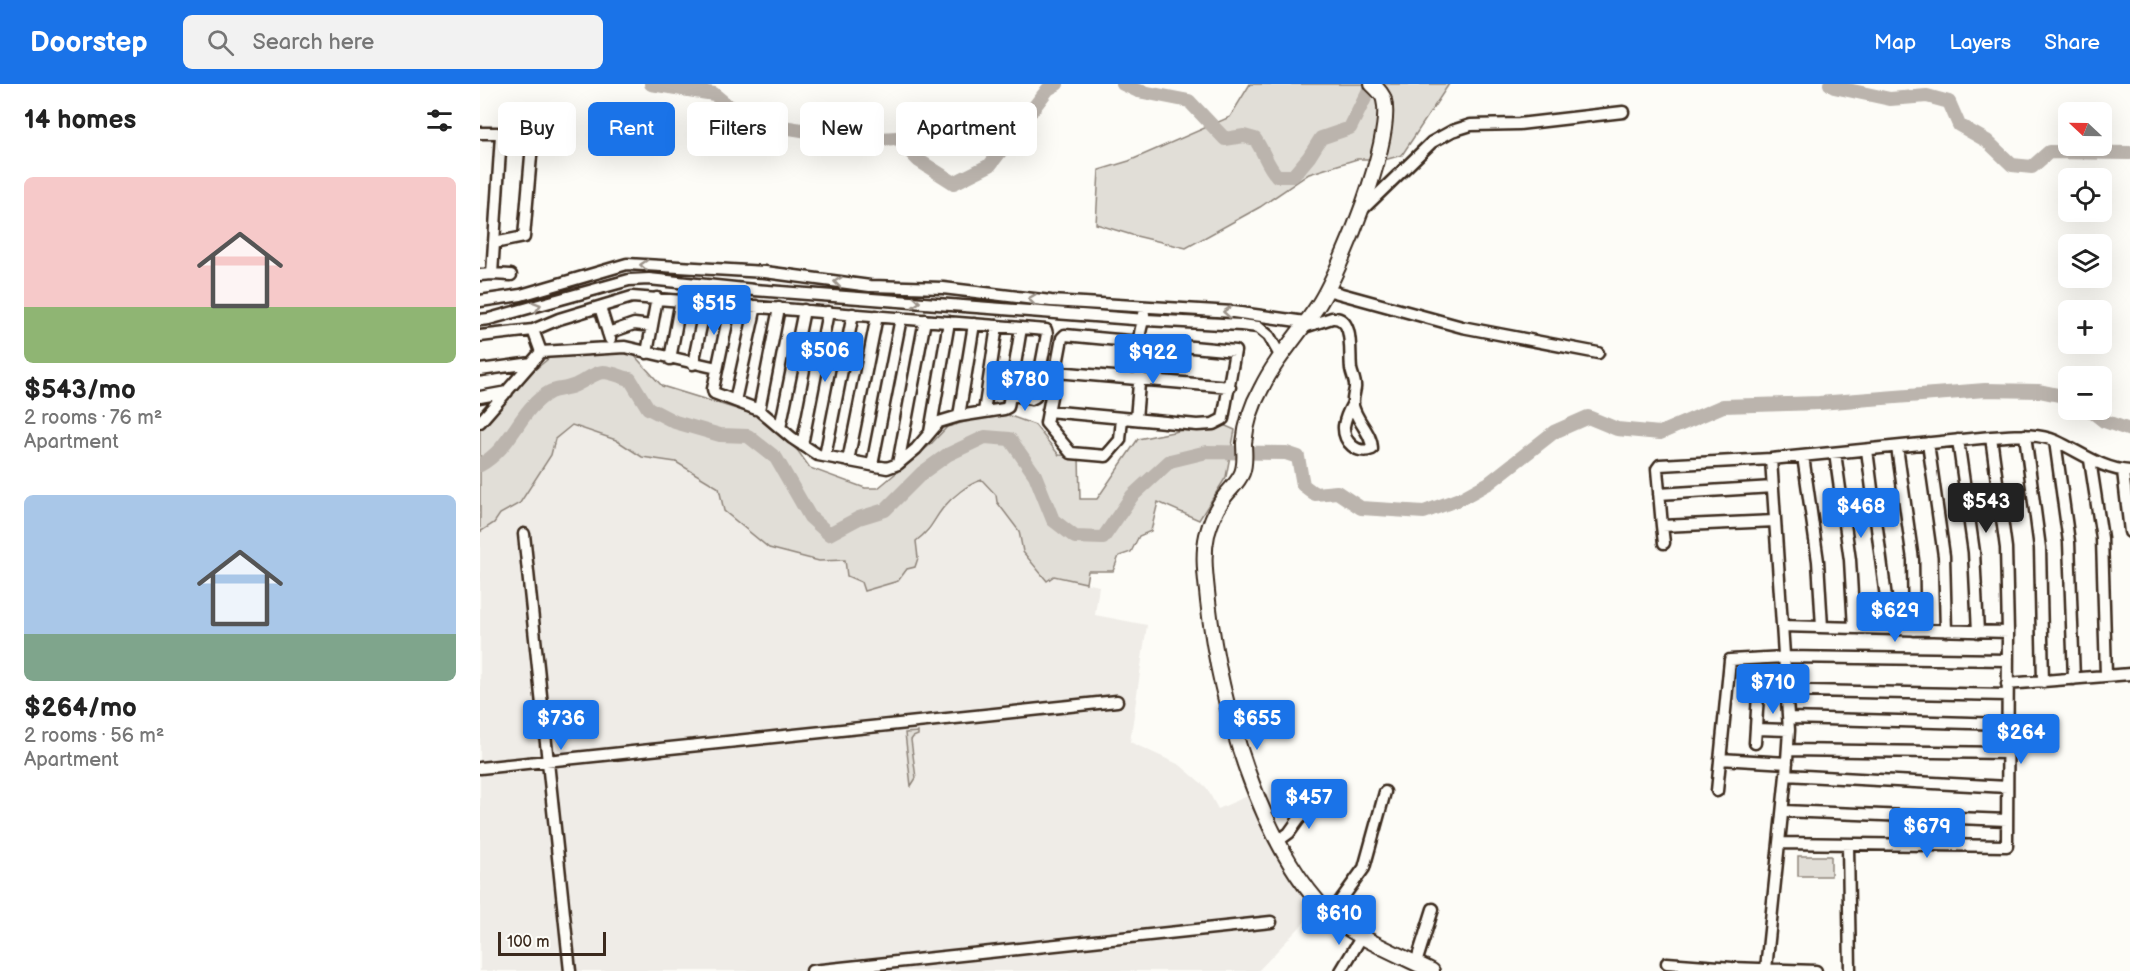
<!DOCTYPE html>
<meta charset="utf-8">
<style>
:root{--surface:#fff;--page:#f2f2f2;--text:#222;--muted:#767676;--accent:#1a73e8}
body{margin:0;font-family:"Balsamiq Sans",sans-serif;background:var(--page);color:var(--text);height:100vh;display:flex;flex-direction:column;font-size:22px;white-space:nowrap}
*{box-sizing:border-box;margin:0}
p{font-size:20px;color:var(--muted)}
.icon{flex:none;width:33px;height:33px;fill:none;stroke:currentColor;stroke-width:2;stroke-linecap:round;stroke-linejoin:round}
.map{position:relative;flex:1;overflow:hidden}
.details{display:flex;flex-direction:column;background:var(--surface);width:480px}
.details>*{flex:none}
.top-card{position:absolute;left:18px;top:18px;width:570px;height:54px;display:flex;gap:12px}
.needle{width:39px;rotate:292deg}
.controls{position:absolute;left:1578px;top:18px;display:grid;gap:12px}
.controls a{display:grid;place-items:center;width:54px;height:54px;border-radius:9px;background:var(--surface);box-shadow:0 6px 24px #0002;font-size:30px}
.scale{position:absolute;left:18px;bottom:15px;width:108px;box-sizing:border-box;padding-left:6px;border:3px solid #3b2a1e;border-top:0;font-size:16px;line-height:21px;white-space:nowrap;color:#3b2a1e;-webkit-text-stroke:4px #fdfcf7;paint-order:stroke}
.price{position:absolute;translate:-50% -51px;padding:0 14px;border-radius:6px;background:var(--accent);color:#fff;font-size:20px;line-height:39px;filter:drop-shadow(0 2px 3px #0008)}
.price::after{content:'';position:absolute;left:50%;top:36px;width:18px;height:14px;margin-left:-9px;background:inherit;clip-path:polygon(0 0,100% 0,50% 100%)}
.price.active{background:#222;color:#fff}
ul{padding:0;list-style:none}
li{display:grid;align-content:center;gap:12px;height:318px;padding:0 24px}
li span{display:grid;place-items:center;height:186px;border-radius:9px;color:#555}
li>.icon{margin-inline-start:auto}
span .icon{width:108px;height:108px;fill:#fffc;stroke-width:1}
li b{font-size:26px}
h2{display:flex;justify-content:space-between;align-items:center;height:72px;padding:0 24px;font-size:26px}
.pill{padding:0 21px;border-radius:9px;background:var(--surface);box-shadow:0 6px 24px #0002;font-size:21px;line-height:54px}
.pill.active{background:var(--accent);color:#fff}
header{display:flex;align-items:center;gap:36px;box-sizing:border-box;height:84px;padding:0 30px;background:var(--accent);color:#fff}
header strong{font-size:28px}
nav{display:flex;gap:33px;margin-inline-start:auto;font-size:21px}
.search{width:420px;height:54px;background:var(--page);display:flex;align-items:center;gap:15px;box-sizing:border-box;padding:0 21px;border-radius:9px;color:var(--muted);font-size:22px}
main{display:flex;flex:1;min-height:0}
.map>svg:first-child{display:block}
.built{fill:#efece7}
.green{fill:#e1ded7;stroke:#8e847a;stroke-width:1.5}
.lines{fill:none;stroke-linecap:round;stroke-linejoin:round}
.river{stroke:#bbb4ad;stroke-width:14}
.minor-casing{stroke:#3b2a1e;stroke-width:15}
.major-casing{stroke:#3b2a1e;stroke-width:18}
.minor{stroke:#fdfcf7;stroke-width:10}
.major{stroke:#fdfcf7;stroke-width:14}
.oneway{stroke:#9c938a}
</style>
<header>
<strong>Doorstep</strong>
<div class="search"><svg class="icon" aria-label="search" viewBox="0 0 24 24"><circle cx="10" cy="10" r="6"/><path d="M15 15l6 6"/></svg>Search here</div>
<nav><a>Map</a><a>Layers</a><a>Share</a></nav>
</header>
<main>
<section class="details">
<h2>14 homes<svg class="icon" aria-label="filters" viewBox="0 0 24 24"><path d="M4 7h16M4 17h16"/><circle cx="9" cy="7" r="2"/><circle cx="15" cy="17" r="2"/></svg></h2>
<ul>
<li><span style="background:linear-gradient(#f6c9c9 70%,#8fb573 0)"><svg class="icon" aria-label="home" viewBox="0 0 24 24"><path d="M3 11l9-7 9 7M6 9v11h12V9"/></svg></span><div><b>$543/mo</b><p>2 rooms · 76 m²</p><p>Apartment</p></div></li>
<li><span style="background:linear-gradient(#a9c7e8 75%,#7fa58c 0)"><svg class="icon" aria-label="home" viewBox="0 0 24 24"><path d="M3 11l9-7 9 7M6 9v11h12V9"/></svg></span><div><b>$264/mo</b><p>2 rooms · 56 m²</p><p>Apartment</p></div></li>
</ul>
</section>
<div class="map">
<svg width="1650" height="887" viewBox="0 0 1650 887">
<rect width="100%" height="100%" fill="#fdfcf7"/>
<filter id="ink" filterUnits="userSpaceOnUse"><feTurbulence type="fractalNoise" baseFrequency=".0167" numOctaves="2"/><feDisplacementMap in="SourceGraphic" scale="12" xChannelSelector="R" yChannelSelector="G"/><feConvolveMatrix kernelMatrix="1 2 1 2 8 2 1 2 1" color-interpolation-filters="sRGB"/></filter>
<g filter="url(#ink)">
<path class="built" d="M92,341l44,15 26,17 34,5 43,26 6,23 94,50 26,-1 53,21 20,-23 -2,-17 13,-9 14,-24 28,-24 11,-4 14,15 1,8 22,28 4,21 24,28 7,-4 45,10 -4,29 52,10 -17,117 50,23 26,22 12,22 32,-14 67,114 -59,62h-778v-439l14,-9 6,-9 20,-11 31,-48 4,-16z"/>
<path class="green" d="M770,0h199l-47,71 -14,4h-31l-48,15 -49,33 -74,41 -54,-13 -36,-11 3,-54 30,-9 101,-44z
M144,268l9,2 29,32 94,29 42,36 12,17 55,20h13l53,-44 16,-17 25,-7 33,-6 30,11 24,30 20,1 1,43h17l41,-60 81,-16 16,7 -9,47 -27,43 -41,-18 -7,29 -12,5 -8,16 -12,4 -6,15h-25l-2,12 -32,-7 -7,5 -24,-29 -4,-21 -22,-29 -1,-7 -14,-15c-14,4 -29,16 -39,28 -11,14 -11,21 -27,33l2,17 -3,9 -8,2 -9,12 -34,10 -3,-9 -14,-6 -2,-16 -26,1 -50,-13 -45,-37 -5,-23 -43,-26 -34,-5 -26,-17 -44,-15 -17,14 -4,16 -31,48 -20,11 -6,9 -14,9v-103l47,-53 26,-21z
M438,648v3l-5,2 -2,3 5,38 -5,8 -6,-53z
M1318,772h33v20h-33z"/>
<g class="lines">
<path class="river" d="M171,0l63,10 32,27 117,19 34,-2 21,22 36,23 36,-18 58,-76 9,-5
M643,0l15,7 51,10 36,38 19,-3 11,3c9,13 12,26 22,37h16l16,-19 12,-19 29,-10 22,-44
M1350,0l4,3 56,12 37,-3 22,6 10,23 28,16 25,24 20,2 17,-15 81,1
M1610,326l14,11 26,9
M0,381c33,-18 39,-56 70,-73 7,-3 16,-3 23,-6 9,-3 20,-13 30,-14 8,0 19,5 27,7l18,29 27,14 45,13 28,1 28,22 34,59 19,17 30,-16 26,-8 37,-37 25,-18 38,-18 25,2 25,36 18,45 22,17 28,1 29,-42 38,-35 37,-9 79,1 12,4 5,28 12,9 22,-2 24,16 63,4 38,-14 27,-15 65,-51 34,-15 29,12 43,4 63,-27 96,-3 166,-13 54,1 29,6"/>
<g class="minor-casing">
<path id="minor" d="M0,49h16l17,3 16,-6 4,3 -9,104 -30,6
M882,126l70,-68 20,-11 19,-6 48,-1 104,-12
M12,190l9,-139
M0,191l12,-1 19,1
M847,206l135,37 136,26
M0,217l41,-6 106,-31 138,8 105,14 73,2 108,13 182,11 72,10
M251,220l-18,85 1,4 45,17 33,28 26,17 69,13 11,-4 18,-15 23,-27 20,-6 45,-7 4,-2 13,-79
M120,223l10,32
M0,236l9,-1 140,-39 20,-1 105,11 392,30 95,5 17,2 11,9 12,21
M821,244l31,-10c23,-2 17,36 19,51 1,6 5,13 4,19 -1,7 -3,11 -2,18 4,16 19,27 19,43 -15,6 -29,-7 -28,-23 1,-8 5,-16 9,-23
M53,246l8,22
M128,249l26,-9 18,2
M0,252l53,-6 26,-11 73,-22 414,33 1,4 -12,63 -4,2 -21,-5
M167,269l10,-55
M190,275l11,-59
M213,280l13,-62
M0,286l52,-7
M576,288l174,15
M0,313l27,-5
M255,317l21,-95
M279,326l20,-102
M568,327l149,14 16,-1 10,-5 12,-68 -170,-16 -3,3 -16,85 25,30 35,3 14,-16 2,-22
M504,328l13,-86
M479,332l15,-92
M656,335l6,-71c-6,-12 1,-22 2,-34
M0,338l61,-70 84,-5 92,21
M300,344l24,-118
M450,348l19,-110
M1545,351l15,113 3,134
M1478,356l16,112 4,80
M1575,357l14,101 5,137
M1448,359l16,113 2,75
M322,361l26,-133
M1417,363l16,113 1,70
M1387,366l23,179
M1355,369l15,107 4,68
M345,372l28,-142
M1323,372l15,105 4,66
M1291,375l-111,6 -3,4 5,57 113,-5
M1610,376l12,78 4,137
M368,377l29,-145
M418,380l27,-144
M392,381l29,-147
M1643,387l7,61
M1179,410l114,-7
M1182,442l2,17
M44,450l46,437
M1302,542l226,6
M1527,600l123,-10
M1278,606l249,5
M1309,634l218,6
M1277,645l32,1
M1275,659l4,-65
M1308,666l219,3
M1240,675l67,4
M0,684l637,-67
M1306,691l221,12
M1237,707l13,-131 54,-3 224,3
M1303,727l224,9
M798,757l11,-8 10,-14 24,-20
M1300,759l227,3 1,-214 -2,-84 -15,-111c21,-1 45,-5 65,4 24,11 47,29 74,30
M1368,761l2,126
M850,831l34,-47 21,-76
M936,879l17,-54
M1187,879l65,5 84,3
M1286,885l20,-194 3,-45 -18,-271 220,-22
M332,887l459,-49
M861,887l21,-35"/>
</g>
<g class="major-casing">
<path id="major" d="M892,0c5,5 11,10 12,16 10,39 -43,169 -65,204 -19,29 -43,54 -58,85 -9,16 -15,35 -17,54 0,10 2,20 -2,30 -5,12 -15,18 -21,29 -6,9 -11,22 -14,33 -5,22 -1,44 1,66 11,98 50,241 121,313 21,21 75,43 103,57"/>
</g>
<use href="#minor" class="minor"/>
<use href="#major" class="major"/>
</g>
<defs><path id="oneway-chevron" d="M-2-3.5L2.5 0L-2 3.5" fill="none" stroke-width="1.6" stroke-linecap="round" stroke-linejoin="round" transform="scale(1.5)"/></defs>
<g class="oneway">
<use href="#oneway-chevron" transform="translate(164 181) rotate(-177)"/>
<use href="#oneway-chevron" transform="translate(358 198) rotate(-173)"/>
<use href="#oneway-chevron" transform="translate(552 215) rotate(-173)"/>
<use href="#oneway-chevron" transform="translate(436 218) rotate(4)"/>
<use href="#oneway-chevron" transform="translate(57 222) rotate(-16)"/>
<use href="#oneway-chevron" transform="translate(747 228) rotate(-176)"/>
</g>
</g>
</svg>
<div class="controls">
<a><svg class="needle" viewBox="-14 -14 28 28"><path d="M0-13l5 13h-10z" fill="#e53935"/><path d="M0 13l5-13h-10z" fill="#767676"/></svg></a>
<a><svg class="icon" aria-label="locate" viewBox="0 0 24 24"><circle cx="12" cy="12" r="6"/><path d="M12 2v4M12 18v4M2 12h4M18 12h4"/></svg></a>
<a><svg class="icon" aria-label="layers" viewBox="0 0 24 24"><path d="M12 4l9 5-9 5-9-5zM3 14l9 5 9-5"/></svg></a>
<a>+</a>
<a>−</a>
</div>
<div class="scale">100 m</div>
<b class="price" style="left:234px;top:252px">$515</b>
<b class="price" style="left:345px;top:299px">$506</b>
<b class="price" style="left:673px;top:301px">$922</b>
<b class="price" style="left:545px;top:328px">$780</b>
<b class="price active" style="left:1506px;top:450px">$543</b>
<b class="price" style="left:1381px;top:455px">$468</b>
<b class="price" style="left:1415px;top:559px">$629</b>
<b class="price" style="left:1293px;top:631px">$710</b>
<b class="price" style="left:81px;top:667px">$736</b>
<b class="price" style="left:777px;top:667px">$655</b>
<b class="price" style="left:1541px;top:681px">$264</b>
<b class="price" style="left:829px;top:746px">$457</b>
<b class="price" style="left:1447px;top:775px">$679</b>
<b class="price" style="left:859px;top:862px">$610</b>
<div class="top-card">
<a class="pill">Buy</a>
<a class="pill active">Rent</a>
<a class="pill">Filters</a>
<a class="pill">New</a>
<a class="pill">Apartment</a>
</div>
</div>
</main>
